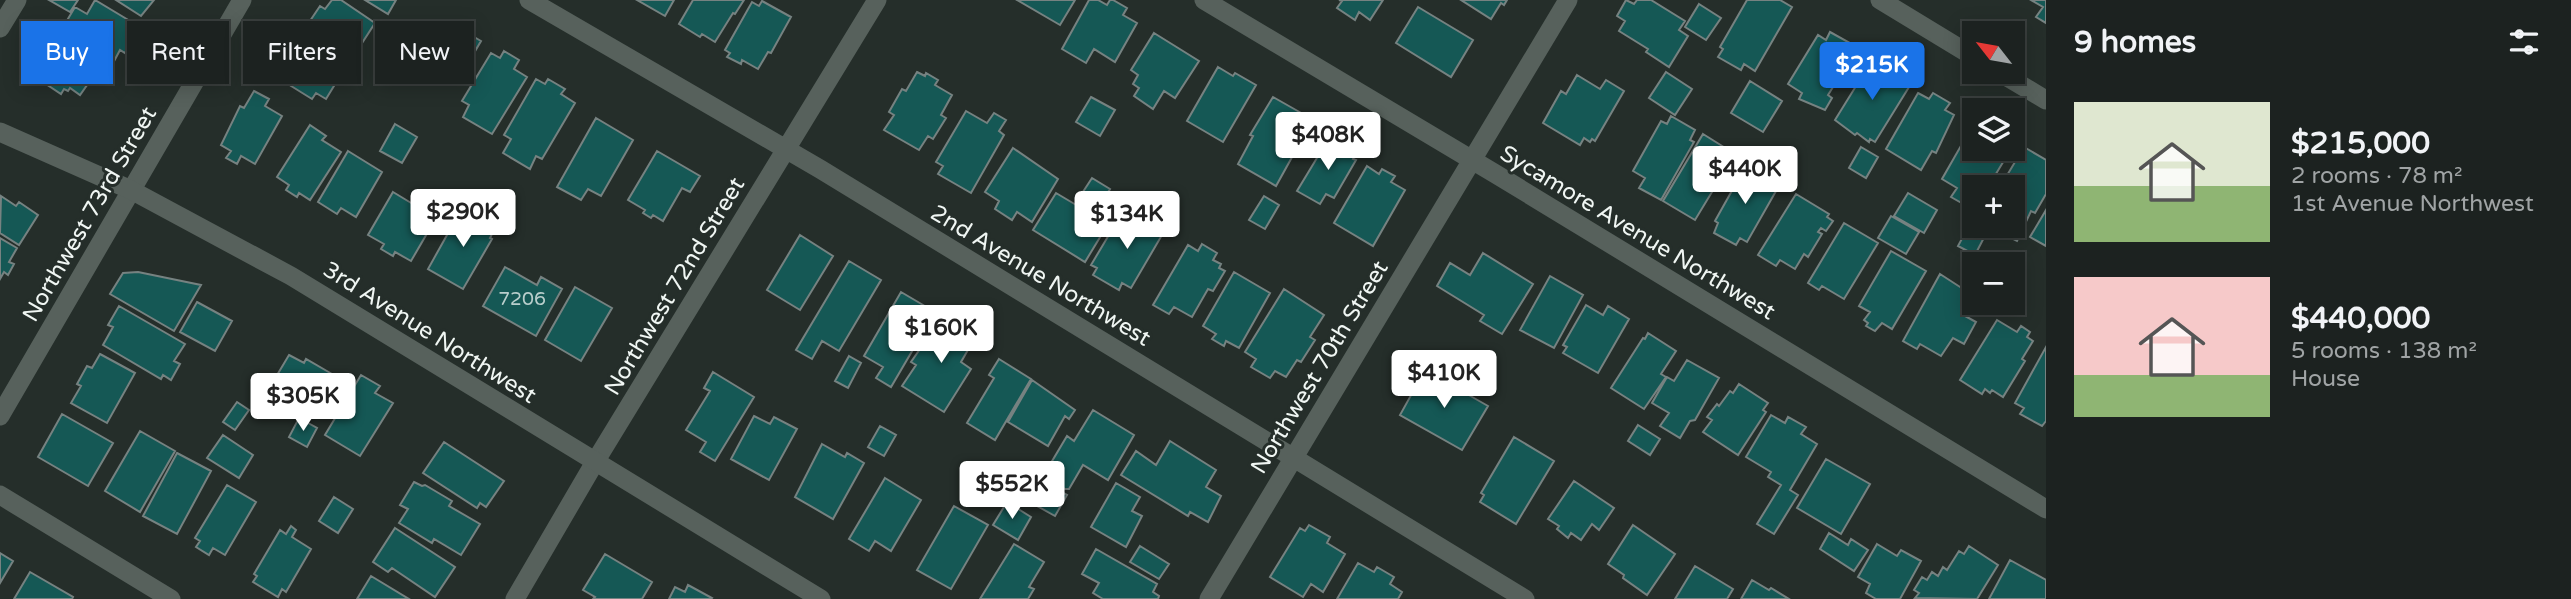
<!DOCTYPE html>
<meta charset="utf-8">
<style>
:root{--surface:#1c2220;--page:#292f2d;--text:#f1f3f6;--muted:#a0a4a5;--line:#3a3f3e;--accent:#1a73e8}
body{margin:0;font-family:"Varela Round",sans-serif;background:var(--page);color:var(--text);height:100vh;display:flex;flex-direction:column;font-size:26px;white-space:nowrap}
*{box-sizing:border-box;margin:0}
p{font-size:23px;color:var(--muted)}
.icon{flex:none;width:38px;height:38px;fill:none;stroke:currentColor;stroke-width:2;stroke-linecap:round;stroke-linejoin:round}
.map{position:relative;flex:1;overflow:hidden}
.panel{display:flex;flex-direction:column;background:var(--surface);width:525px}
.panel>*{flex:none}
.guide{position:absolute;left:21px;top:21px;width:665px;height:63px;display:flex;gap:14px}
.needle{width:46px;rotate:301deg}
.buttons{position:absolute;left:1962px;top:21px;display:grid;gap:14px}
.buttons a{display:grid;place-items:center;width:63px;height:63px;border-radius:0px;background:var(--surface);box-shadow:0 4px 18px #0003,0 0 0 2px var(--line);font-size:35px}
.price{position:absolute;translate:-50% -60px;padding:0 16px;border-radius:7px;background:#fff;color:#222;font-size:23px;line-height:46px;filter:drop-shadow(0 2px 4px #0008)}
.price::after{content:'';position:absolute;left:50%;top:42px;width:21px;height:16px;margin-left:-10px;background:inherit;clip-path:polygon(0 0,100% 0,50% 100%)}
.price.current{background:var(--accent);color:#fff}
ul{padding:0;list-style:none}
li{display:flex;align-items:center;gap:21px;height:175px;padding:0 28px}
li span{display:grid;place-items:center;flex:none;width:196px;height:140px;border-radius:0px;color:#555}
li>.icon{margin-inline-start:auto}
span .icon{width:84px;height:84px;fill:#fffc;stroke-width:1}
li b{font-size:30px}
h2{display:flex;justify-content:space-between;align-items:center;height:84px;padding:0 28px;font-size:30px}
.tag{padding:0 24px;border-radius:0px;background:var(--surface);box-shadow:0 4px 18px #0003,0 0 0 2px var(--line);font-size:24px;line-height:63px}
.tag.current{background:var(--accent);color:#fff}
main{display:flex;flex:1;min-height:0}
.map>svg:first-child{display:block}
.building{fill:#155855;stroke:#768281;stroke-width:2}
.lines{fill:none;stroke-linecap:round;stroke-linejoin:round}
.service{stroke:#57615c;stroke-width:19}
.minor{stroke:#57615c;stroke-width:19}
.tertiary{stroke:#57615c;stroke-width:19}
.labels{text-anchor:middle;stroke-width:6;stroke-linejoin:round;paint-order:stroke}
.number-label{font-size:19px;fill:#b9cecc}
.street-label{font-size:23px;fill:#f0f6f3;stroke:#252e2a}
</style>
<main>
<div class="map">
<svg width="2046" height="599" viewBox="0 0 2046 599">
<rect width="100%" height="100%" fill="#252e2a"/>
<path class="building" d="M49,0h29l-8,12z
M95,0l40,24 -8,14 5,3 -7,12 -5,-3 -8,15 -53,-31 16,-27 12,7z
M116,0h38l-13,16z
M332,0h9l34,23 -24,37 -40,-26 6,-9 -7,-4 10,-15 5,3z
M365,0h31l-8,14z
M637,0h37l-9,16z
M693,0h51l-9,14 -2,-1 -18,29 -13,-8 -2,3 -21,-13z
M1017,0h58l-15,25z
M1089,0h9l9,5 3,-5h3l14,8 -4,7 14,8 -22,39 -21,-13 -8,14 -24,-14z
M1339,0h44l-13,20 -11,-8 -4,8 -18,-12 5,-7z
M1461,0h46l-3,5 -3,-2 -10,16z
M1626,0l8,4 3,-4h14l34,21 -6,9 9,6 -19,31 -23,-15 2,-3 -29,-18 6,-10 -8,-5z
M1747,0h33l12,7 -37,64 -11,-7 -3,6 -23,-13 5,-8 -3,-2z
M2031,0h15v23l-10,-6 7,-10z
M762,1l29,16 -20,36 -3,-1 -10,17 -16,-9 -1,4 -14,-7 3,-4 -5,-3 27,-48 7,4z
M1699,4l22,14 -15,22 -21,-13z
M1418,7l55,33 -22,37 -55,-34z
M429,23l15,9 6,-9 31,18 -24,41 -8,-4 -2,2 -7,2 -34,-20z
M1830,32l20,11 -5,7 8,5 -25,40 4,3 -7,12 -26,-11 3,-6 -14,-9 30,-49 8,5z
M1154,33l45,28 -24,37 -11,-7 -11,18 -19,-13 5,-8 -6,-4 5,-9 -7,-5z
M54,37l35,22 -8,12 11,7 -12,17 -10,-7 -2,3 -4,-2 -3,5 -30,-20z
M288,37l44,28 -6,9 11,7 -11,18 -10,-6 -4,6 -45,-28z
M504,51l15,9 -5,9 13,8 -35,57 -29,-17 6,-12 -7,-4 29,-48 9,5z
M1874,57l20,12 -4,6 19,12 -34,55 -5,-3 -1,3 -12,-9 -2,2 -20,-15z
M1218,67l15,9 2,-3 21,12 -33,57 -36,-21z
M917,72l8,4 1,-3 12,7 -3,5 17,10 -11,20 5,3 -13,21 -5,-3 -9,14 -35,-20 10,-15 -5,-3 13,-23 4,2z
M1666,72l26,17 -17,26 -26,-17z
M1577,75l23,14 6,-9 18,11 -29,50 -3,-2 -2,3 -6,-4 -4,7 -37,-22 18,-32 5,3z
M536,79l9,5 3,-5 17,10 -4,5 14,9 -33,56 -6,-3 -6,13 -27,-16 8,-14 -7,-4z
M1750,81l32,20 -19,31 -32,-19z
M254,91l15,8 -4,7 17,10 -27,48 -14,-8 -4,8 -11,-6 5,-7 -10,-6 19,-39 4,2z
M1918,93l11,6 4,-6 17,10 -5,7 9,5 -18,38 -4,-2 -11,19 -35,-21z
M1091,97l24,13 -15,26 -24,-14z
M1273,97l30,17 -6,10 10,6 -31,56 -38,-22 15,-28 -3,-1z
M966,111l21,12 7,-10 12,7 -7,11 5,4 -33,58 -33,-19 5,-8 -7,-4z
M1671,116l24,14 -5,10 4,2 -33,58 -22,-12 6,-10 -12,-7 28,-50 6,3z
M596,118l37,22 -32,56 -13,-7 -7,11 -24,-13z
M395,124l22,13 -15,26 -22,-12z
M310,125l16,11 -4,4 19,12 -31,48 -11,-7 -2,4 -11,-7 3,-5 -12,-8z
M1703,134l32,20 -40,66 -32,-19z
M1974,134v15h37l-23,38h-14v23l-23,-13 6,-9 -15,-9 20,-35 2,1 4,-7 3,2z
M1335,138l22,13 -4,8 3,1 -22,38 -8,-4 -6,10 -23,-13 29,-48 5,3z
M1861,147l17,10 -12,21 -17,-10z
M2024,147l22,13v34l-11,19 -4,-2 -14,30 -16,-8v-7h11v-39h-12z
M1013,148l45,31 -26,43 -15,-10 -5,8 -17,-11 4,-8 -14,-9z
M348,151l34,21 -26,45 -15,-9 -4,6 -19,-12z
M657,151l43,25 -10,16 -8,-4 -19,33 -10,-6 -2,3 -8,-5 2,-3 -17,-10z
M1367,166l12,8 3,-5 13,7 -4,6 14,8 -32,56 -39,-23z
M1751,166l27,15 -5,9 3,1 -29,51 -7,-4 -4,7 -22,-12 4,-10 -3,-2 28,-50 4,3z
M1092,178l18,11 -16,27 14,8 -23,38 -52,-32 23,-37 32,19 4,-6 -13,-8z
M393,192l43,26 -25,43 -16,-9 -2,4 -12,-7 3,-5 -16,-9z
M1908,193l29,17 -13,23 -30,-17z
M1796,194l33,20 -2,3 6,4 -7,10 -5,-3 -3,4 4,2 -14,23 -4,-3 -9,15 -15,-9 -4,6 -18,-11z
M1,196l15,10 3,-4 19,13 -19,30 -19,-12z
M1264,196l15,9 -14,24 -16,-9z
M2046,210v36l-16,-9z
M474,211l23,13 -7,14 2,1 -29,50 -35,-20 28,-50 10,6z
M1122,213l20,11 6,-10 15,9 -5,10 4,2 -31,53 -9,-5 -3,7 -26,-15 4,-7 -6,-3z
M1891,216l28,16 -13,22 -28,-16z
M1974,216v10h16l-15,29 -17,-9z
M1844,223l34,20 -34,56 -22,-13 -3,4 -11,-7z
M800,235l33,21 -33,54 -33,-20z
M0,238l17,10 -8,14 5,2 -6,11 -4,-3 -4,7z
M1202,244l15,9 -4,7 8,4 -2,4 6,3 -12,20 -5,-2 -16,28 -18,-10 -5,7 -16,-9 35,-60 10,6z
M1891,251l35,20 -34,58 -10,-6 -7,8 -9,-5 2,-3 -4,-3 6,-8 -11,-6z
M1483,253l50,31 -31,50 -22,-13 4,-6 -47,-29 13,-23 20,12z
M849,261l32,19 -42,71 -17,-10 -10,18 -16,-9z
M505,267l32,18 4,-8 21,12 -26,47 -53,-30z
M138,272l63,13 -27,46 -64,-37 13,-21z
M1234,272l36,21 -31,55 -13,-7 -2,5 -12,-7 4,-5 -13,-8z
M1940,274l34,22 -9,20 11,6 -12,22 -11,-6 -12,18 -21,-12 -3,5 -14,-8z
M1550,276l33,19 -29,53 -34,-18z
M575,287l37,21 -31,53 -36,-21z
M1284,289l40,26 -14,22 5,3 -14,22 -4,-2 -11,17 -11,-6 -5,7 -19,-11 5,-8 -11,-7z
M901,292l34,20 -44,75 -15,-9 7,-11 -19,-11z
M197,302l35,19 -17,30 -35,-19z
M1586,305l17,10 5,-9 21,13 -31,54 -35,-20 4,-6 -4,-2z
M119,306l66,38 -11,17 6,3 -9,16 -8,-5 -2,4 -58,-34 10,-18 -5,-2z
M943,316l33,20 -15,26 10,7 -27,43 -42,-26 14,-21 -5,-3z
M1997,320l20,12 4,-6 9,6 -3,5 6,4 -11,18 3,2 -22,36 -11,-7 -2,3 -5,-4 -3,5 -22,-14z
M1648,333l28,18 -15,23 5,3 -22,32 -33,-21 32,-50 2,1z
M2046,347v74l-4,5 -22,-12 4,-6 -9,-5z
M100,354l35,19 -28,50 -36,-20 10,-17 -4,-2 10,-18 5,2z
M289,355l15,8 2,-4 26,15 -24,42 -41,-24z
M849,356l12,7 -13,25 -13,-7z
M999,359l32,20 -36,61 -28,-17 27,-45 -5,-3z
M1687,360l32,18 -24,42 -5,1 -10,17 -20,-12 9,-13 -17,-10 15,-26 7,4z
M1425,370l63,36 -26,44 -62,-35z
M713,372l41,25 -39,64 -15,-9 6,-10 -20,-12 24,-39 -6,-3z
M361,375l19,11 -5,7 18,10 -33,53 -35,-21z
M1032,380l43,30 -6,9 -4,-3 -17,30 -40,-24z
M1739,384l29,19 -5,7 3,2 -28,43 -35,-23 9,-12 -5,-3 10,-13 2,2 11,-15 3,2z
M237,402l12,8 -14,20 -12,-8z
M1093,410l41,25 -26,45 -25,-15 -14,24h-4l-16,-10 1,-3 -5,-3 22,-37 7,5z
M62,414l51,29 -25,43 -50,-29z
M1771,415l14,8 3,-6 18,10 -5,7 16,10 -27,46 8,5 -24,39 -17,-10 24,-39 -13,-8 3,-5 -25,-15z
M754,416l16,8 4,-7 23,12 -28,51 -38,-21z
M299,418l18,10 -10,19 -18,-10z
M1638,425l22,14 -10,16 -22,-14z
M880,426l16,9 -12,21 -16,-9z
M140,431l35,20 -35,61 -35,-21z
M223,435l30,20 -14,23 -32,-20z
M1514,437l40,24 -38,63 -36,-22 4,-7 -3,-2z
M1170,441l46,29 -10,17 15,9 -13,26 -18,-10 -2,4 -67,-41 15,-24 20,14z
M444,442l60,39 -18,26 -6,-4 -3,5 -54,-35z
M822,444l23,13 2,-4 17,10 -31,56 -38,-22z
M177,453l34,18 -34,63 -34,-18z
M1826,459l44,25 -29,50 -44,-26z
M1032,476l35,19 -12,21 -34,-19z
M885,478l36,22 -30,51 -16,-10 -6,10 -20,-12z
M1574,481l40,27 -15,22 -7,-6 -11,16 -10,-7 -3,5 -11,-9 2,-3 -11,-7z
M414,482l8,4 3,-1 27,16 -3,5 31,18 -19,31 -27,-16 -2,4 -33,-20 9,-14 -8,-4z
M1116,483l24,14 -8,14 10,5 -16,31 -35,-20z
M227,485l29,17 -31,53 -12,-7 -4,7 -13,-8 4,-6 -5,-3z
M334,497l19,12 -15,24 -19,-12z
M1007,502l24,15 -13,23 -25,-15z
M954,506l34,19 -37,64 -34,-19z
M1309,525l21,12 -3,6 18,11 -22,38 -12,-8 -8,13 -33,-20 30,-49 5,3z
M1633,525l42,29 -28,41 -24,-17 1,-3 -16,-11z
M291,526l5,4 -4,7 19,12 -25,43 -4,-3 -4,8 -25,-15 4,-6 -3,-2 26,-44 6,4z
M395,528l60,39 -20,30 -43,-29 -4,4 -15,-10z
M1829,533l19,12 3,-6 17,11 -14,21 -34,-22z
M1014,544l30,18 -15,25 5,2 -6,10h-48z
M1877,544l20,12 4,-6 20,11 -21,38h-24l-10,-6 4,-9 -12,-7z
M1140,546l29,18 -10,15 -29,-17z
M1969,546l29,19 -21,34 -62,-1 4,-5 -5,-3 8,-13 5,3 5,-8 6,4 5,-9 4,3 12,-19 5,3z
M1096,549l61,35 -4,8 6,4 -1,3h-55l-10,-6 6,-10 -17,-9z
M0,553l13,8 -13,22z
M605,554l47,28 -10,17h-49l2,-2 -12,-7z
M2010,560l36,20v19h-57z
M1358,563l16,9 3,-5 17,10 -4,7 12,8 -4,7h-61z
M1695,566l38,23 -6,10h-52z
M30,572l43,25 -1,2h-58z
M371,576l38,23h-52z
M1752,580l17,10 2,-2 18,11h-48z
M688,585l24,13 -1,1h-42l6,-12 10,5z"/>
<g class="lines">
<path class="service" d="M0,28l17,-28"/>
<path class="minor" d="M529,0l291,169 705,430
M1204,0l290,173 552,336
M1880,0l94,57
M1999,72l47,28
M0,416l242,-416
M0,495l171,104
M515,599l80,-137 282,-462
M1209,599l359,-599"/>
<path class="tertiary" d="M0,132l131,58 160,86 530,323"/>
</g>
<g class="labels">
<g class="number-label">
<text x="522" y="305">7206</text>
</g>
<g class="street-label">
<text transform="translate(89 214) rotate(-60)" y="8">Northwest 73rd Street</text>
<text transform="translate(1638 232) rotate(31)" y="8">Sycamore Avenue Northwest</text>
<text transform="translate(1041 275) rotate(31)" y="8">2nd Avenue Northwest</text>
<text transform="translate(674 286) rotate(-59)" y="8">Northwest 72nd Street</text>
<text transform="translate(430 332) rotate(32)" y="8">3rd Avenue Northwest</text>
<text transform="translate(1319 367) rotate(-59)" y="8">Northwest 70th Street</text>
</g>
</g>
</svg>
<div class="buttons">
<a><svg class="needle" viewBox="-14 -14 28 28"><path d="M0-13l5 13h-10z" fill="#e53935"/><path d="M0 13l5-13h-10z" fill="#a0a4a5"/></svg></a>
<a><svg class="icon" aria-label="layers" viewBox="0 0 24 24"><path d="M12 4l9 5-9 5-9-5zM3 14l9 5 9-5"/></svg></a>
<a>+</a>
<a>−</a>
</div>
<b class="price current" style="left:1872px;top:102px">$215K</b>
<b class="price" style="left:1328px;top:172px">$408K</b>
<b class="price" style="left:1745px;top:206px">$440K</b>
<b class="price" style="left:463px;top:249px">$290K</b>
<b class="price" style="left:1127px;top:251px">$134K</b>
<b class="price" style="left:941px;top:365px">$160K</b>
<b class="price" style="left:1444px;top:410px">$410K</b>
<b class="price" style="left:303px;top:433px">$305K</b>
<b class="price" style="left:1012px;top:521px">$552K</b>
<div class="guide">
<a class="tag current">Buy</a>
<a class="tag">Rent</a>
<a class="tag">Filters</a>
<a class="tag">New</a>
</div>
</div>
<section class="panel">
<h2>9 homes<svg class="icon" aria-label="filters" viewBox="0 0 24 24"><path d="M4 7h16M4 17h16"/><circle cx="9" cy="7" r="2"/><circle cx="15" cy="17" r="2"/></svg></h2>
<ul>
<li><span style="background:linear-gradient(#dfe7d0 60%,#8fb573 0)"><svg class="icon" aria-label="home" viewBox="0 0 24 24"><path d="M3 11l9-7 9 7M6 9v11h12V9"/></svg></span><div><b>$215,000</b><p>2 rooms · 78 m²</p><p>1st Avenue Northwest</p></div></li>
<li><span style="background:linear-gradient(#f6c9c9 70%,#8fb573 0)"><svg class="icon" aria-label="home" viewBox="0 0 24 24"><path d="M3 11l9-7 9 7M6 9v11h12V9"/></svg></span><div><b>$440,000</b><p>5 rooms · 138 m²</p><p>House</p></div></li>
</ul>
</section>
</main>
